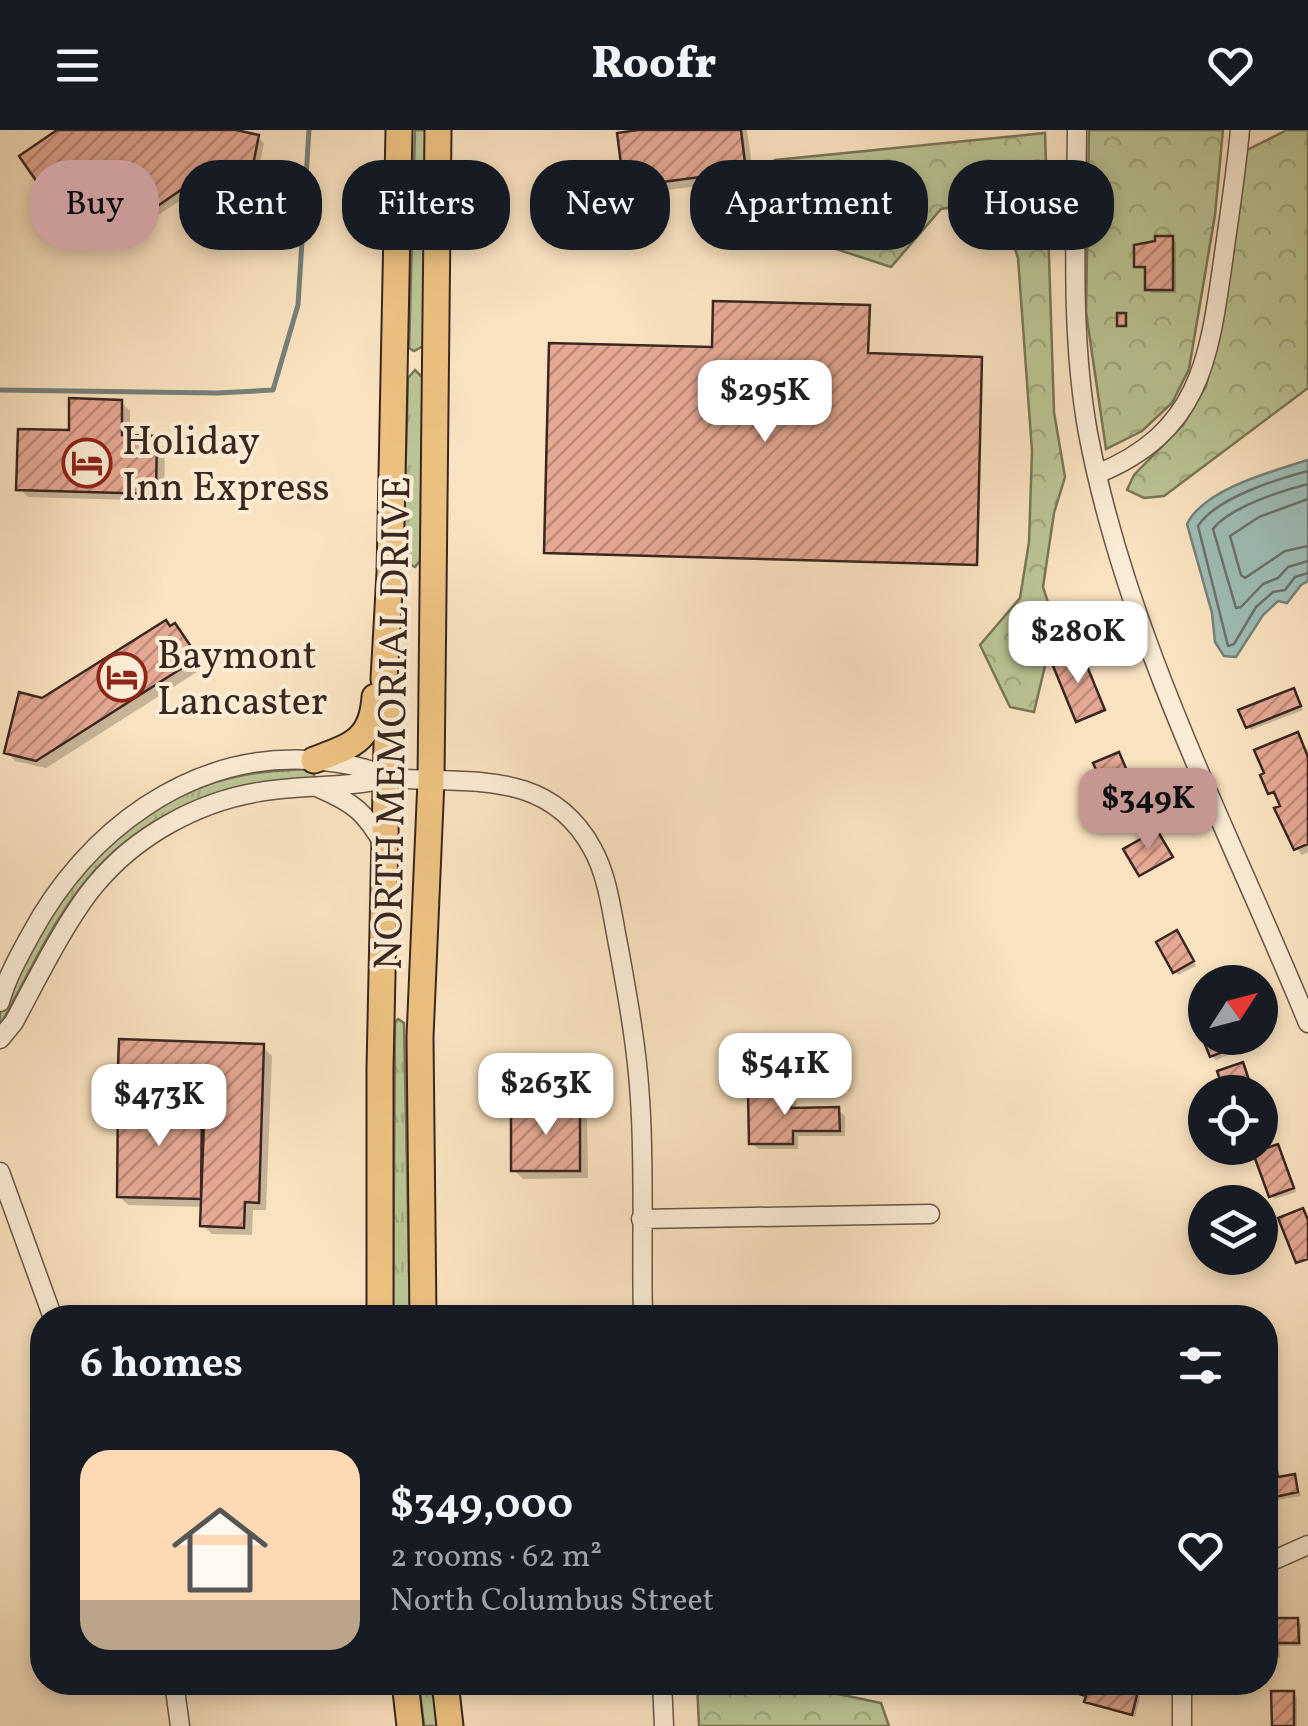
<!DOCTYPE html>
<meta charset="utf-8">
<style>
:root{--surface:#171b24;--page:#242831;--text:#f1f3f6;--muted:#9ea1a6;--accent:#c59692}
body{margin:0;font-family:Vollkorn,serif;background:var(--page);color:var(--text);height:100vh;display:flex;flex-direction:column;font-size:38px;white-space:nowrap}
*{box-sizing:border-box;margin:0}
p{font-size:32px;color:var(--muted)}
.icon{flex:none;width:55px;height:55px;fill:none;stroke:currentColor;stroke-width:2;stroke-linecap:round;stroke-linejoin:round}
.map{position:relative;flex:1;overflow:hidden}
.details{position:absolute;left:30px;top:1175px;width:1248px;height:390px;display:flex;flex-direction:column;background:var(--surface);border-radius:40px;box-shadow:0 5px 15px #0003}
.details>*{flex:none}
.banner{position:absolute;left:30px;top:30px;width:1250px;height:90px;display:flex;gap:20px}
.needle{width:65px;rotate:54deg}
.fabs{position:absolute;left:1188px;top:835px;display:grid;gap:20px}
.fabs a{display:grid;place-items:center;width:90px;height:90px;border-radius:50%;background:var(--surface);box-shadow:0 5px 15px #0003;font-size:50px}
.price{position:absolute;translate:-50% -85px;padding:0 22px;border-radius:20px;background:#fff;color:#222;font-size:32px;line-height:65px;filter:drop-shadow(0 2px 5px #0008)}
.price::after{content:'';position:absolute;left:50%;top:60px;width:30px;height:22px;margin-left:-15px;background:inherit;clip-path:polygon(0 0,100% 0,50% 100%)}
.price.on{background:var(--accent);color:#111}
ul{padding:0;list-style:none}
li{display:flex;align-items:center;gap:30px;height:250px;padding:0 50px}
li span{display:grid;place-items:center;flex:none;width:280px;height:200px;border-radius:30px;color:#555}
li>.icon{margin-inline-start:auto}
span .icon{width:120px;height:120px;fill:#fffc;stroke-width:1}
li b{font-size:42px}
h2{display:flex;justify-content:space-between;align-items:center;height:120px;padding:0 50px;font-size:42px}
.pill{padding:0 35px;border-radius:40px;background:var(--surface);box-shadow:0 5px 15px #0003;font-size:35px;line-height:90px}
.pill.on{background:var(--accent);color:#111}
header{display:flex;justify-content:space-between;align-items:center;height:130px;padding:0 50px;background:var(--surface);font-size:45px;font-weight:800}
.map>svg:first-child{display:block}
.grass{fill:url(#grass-tufts);stroke:#7a765a;stroke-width:2.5}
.forest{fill:url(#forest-crowns);stroke:#7a765a;stroke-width:2.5}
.water{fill:#9ebdb6;stroke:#76817a;stroke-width:2.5}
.shadow{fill:#0003;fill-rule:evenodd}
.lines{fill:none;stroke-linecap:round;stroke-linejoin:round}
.shore{stroke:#6c726b;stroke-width:2.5}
.stream{stroke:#76817a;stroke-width:5}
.building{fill:url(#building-hatch);stroke:#3a2720;stroke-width:2.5}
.street-casing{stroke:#6a5648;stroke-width:21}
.primary-casing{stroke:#3a2720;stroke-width:29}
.street{stroke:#fbecd5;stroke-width:18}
.primary{stroke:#ecc180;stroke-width:25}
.labels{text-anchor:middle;stroke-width:8;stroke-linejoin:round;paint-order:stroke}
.poi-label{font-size:40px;fill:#3a2720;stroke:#fbecd5;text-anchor:start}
.street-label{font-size:40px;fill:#3a2720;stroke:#fbecd5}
</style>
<header><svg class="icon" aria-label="menu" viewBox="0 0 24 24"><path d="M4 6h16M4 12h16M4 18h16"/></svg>Roofr<svg class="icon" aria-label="heart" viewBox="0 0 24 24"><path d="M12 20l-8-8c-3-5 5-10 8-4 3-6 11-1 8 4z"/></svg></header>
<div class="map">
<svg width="1308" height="1596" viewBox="0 0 1308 1596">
<defs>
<pattern id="grass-tufts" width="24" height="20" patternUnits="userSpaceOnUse" patternTransform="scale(2.5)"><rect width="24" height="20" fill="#bbc494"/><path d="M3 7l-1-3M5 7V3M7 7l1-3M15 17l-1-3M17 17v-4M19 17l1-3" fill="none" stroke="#a2a87f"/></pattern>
<pattern id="forest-crowns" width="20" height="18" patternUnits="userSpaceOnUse" patternTransform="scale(2.5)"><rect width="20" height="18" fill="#bbc494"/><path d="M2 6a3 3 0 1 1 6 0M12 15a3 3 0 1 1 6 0" fill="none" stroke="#a2a87f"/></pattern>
<pattern id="building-hatch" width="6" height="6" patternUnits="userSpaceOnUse" patternTransform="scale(2.5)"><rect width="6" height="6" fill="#e5a893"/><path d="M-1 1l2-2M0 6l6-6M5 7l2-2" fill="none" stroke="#bb8978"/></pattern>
</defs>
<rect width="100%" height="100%" fill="#f9e2bf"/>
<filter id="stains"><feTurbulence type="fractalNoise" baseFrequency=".002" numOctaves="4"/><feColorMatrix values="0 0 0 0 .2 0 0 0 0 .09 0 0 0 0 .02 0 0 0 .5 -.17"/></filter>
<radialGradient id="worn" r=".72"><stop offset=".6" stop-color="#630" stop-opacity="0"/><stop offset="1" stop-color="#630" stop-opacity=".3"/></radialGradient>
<path class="grass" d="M415,0h14l-4,215 -11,6 -5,-3z
M415,240l8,8 -3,183 -5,6 -4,-2 -7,-37 4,-150z
M314,639v9c-82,3 -159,29 -216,89 -42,44 -68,106 -98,158v-17c20,-35 38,-73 60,-106 38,-57 104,-108 170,-124 27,-7 57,-8 84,-9z
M398,889l6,4 6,294 -17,1 2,-296z
M419,1553h16l6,43h-17z"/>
<path class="forest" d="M1089,0h134l-8,85 -26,154 -17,34 -30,28 -36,18 -20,-137z
M1287,0h21v258l-144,108 -20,2 -17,-8 7,-15 49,-50 23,-39 10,-43 27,-191z
M1045,3l9,279 11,65 -11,36 -11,74 12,37 -21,88 -24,-5 -30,-62 40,-47 9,-56 3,-91 -14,-193 -13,-39 -32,-15 -32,5 -50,58 -58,-19 -4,-41 -41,-23 -38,17 -12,-13 37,-28z
M697,1553h124l8,9 52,11 8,23h-190z"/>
<path class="water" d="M1308,330v121l-7,4 -14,18 -9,-2 -15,14 -27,42 -12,-1 -9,-14 -3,-29 -25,-89c17,-35 86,-53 121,-64z"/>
<path class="shadow" d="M62,0h162l33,7 7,6 -13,61 -58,-12 -36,24 -33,-45 -61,41 -6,-6z
M658,0h89l7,49 -119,15 -9,-8z
M1172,108l4,4v51h-25l-4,-4v-19l-11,-4z
M870,179l-1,47 113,4 -4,205 -432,-13 169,-202z
M121,272l9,9v27l26,1 9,9 -1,53 -136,-4 -9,-9 52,-55z
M175,496l25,35 -4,3 4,6 -154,98 -31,-7 -8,-9z
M1293,561l10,19 -52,20 -3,-4z
M1297,605l11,16v101l-6,3 -6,-7 -17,-50 -9,-5 -3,-18z
M1180,807l16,29 -18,9 -3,-4z
M1205,891v17h29l6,12 -24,10 -4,-4 -13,-32z
M263,917l9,9 -6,154h-13l-1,25 -40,-1 -9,-9 1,-18 -76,-2 -9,-9 7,-95 -7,-7zM200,965l8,1 -5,45h-4z
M790,963l6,7v10h42l7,6v20h-47v13h-40l-6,-6z
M578,978l9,9 1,61 -65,1 -9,-9z
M1278,1017l18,45 -21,7 -4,-3z
M1272,1319l3,4 5,26 14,-3 7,20 -36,6v-51z
M1297,1490l4,4v22h-22l1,12h-15v-37z
M1096,1552l40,12 4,3 -5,20 -44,-12 -3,-7 -46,-15z
M1293,1563l4,4v29h-23z"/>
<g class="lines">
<path class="shore" d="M1308,341c-31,8 -92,27 -110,55l30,120 6,-2 22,-37 17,-15 12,-2 10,-13 13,-4
M1308,354c-27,7 -78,23 -95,45l23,79 5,-1 22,-23 15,-6 10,-11 20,-6
M1308,369l-49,18 -29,19 11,39 4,3 40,-27 23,-5"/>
<path class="stream" d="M0,260l217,3 56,-3 25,-85 11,-175"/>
</g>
<path class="building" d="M57,0h179l23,5 -13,65 -61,-13 -36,25 -32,-47 -62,43 -36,-52z
M638,0h103l5,41 -122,16 -7,-54z
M1155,106h18v54h-28v-23h-11v-22l21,-4z
M713,171l157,4 -2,48 114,4 -5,208 -433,-12 5,-210 163,4z
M1117,183h9v13h-9z
M69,268l53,2v35l35,1 -1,58 -140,-4 2,-61 51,1z
M166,490l4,6 5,-3 19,28 -5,3 4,7 -157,100 -32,-8 15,-61 23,6z
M1080,519l25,61 -29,12 -25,-61z
M1294,558l7,18 -55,22 -8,-18z
M1298,602l10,25v87l-14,6 -20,-42 6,-2 -6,-14 -6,2 -8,-19 4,-2 -10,-23z
M1119,622l20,47 -25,11 -21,-47z
M1157,700l16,27 -34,19 -16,-27z
M1177,800l17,31 -21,12 -17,-31z
M1205,889v19h29l4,8 -28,11 -14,-35z
M119,909l145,5 -5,159 -14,-1 -1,26 -44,-2 5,-128 -88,-3z
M1243,932l10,30h-29l-7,-21z
M748,961h43v17l48,-1 1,24h-47v13h-44z
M118,968l84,2 -1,99 -84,-2z
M511,976h69v65h-69z
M1278,1014l16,44 -25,9 -16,-44z
M1303,1078l5,12v39l-12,4 -18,-45z
M1272,1317l6,30 17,-3 3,18 -33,7v-51z
M1265,1488h33l1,25h-22v12h-12z
M1040,1552h65l33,9 -6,24 -48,-13 2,-6z
M1271,1561h23v35h-22z"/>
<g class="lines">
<g class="street-casing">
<path id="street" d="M1077,0c-1,100 -7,204 11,303 39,206 141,397 220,590
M1097,344c103,-42 112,-114 126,-213 6,-44 13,-87 17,-131
M319,658c35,15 46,24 65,57
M0,872c7,-25 19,-46 31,-68 55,-102 158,-181 279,-174 16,1 36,3 52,8 15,4 27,10 43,11 72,4 145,-7 187,69 17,30 20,68 27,101 9,50 18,99 21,150 5,72 1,146 3,219
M0,909l14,-17c22,-41 53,-104 82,-138 40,-48 101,-82 163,-92 43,-8 86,-3 128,-14
M0,1042l53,146
M641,1089l289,-5
M1265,1434l43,-19
M174,1552l6,44
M662,1552l2,44
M1182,1552v44"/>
</g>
<g class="primary-casing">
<path id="primary" d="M314,630c37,-14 58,-19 61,-63
M380,1188v-250l8,-370 -4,-19 6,-106 9,-443
M423,1188l-3,-281 11,-257 7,-650
M405,1552l5,44
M445,1552l5,44"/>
</g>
<use href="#street" class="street"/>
<use href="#primary" class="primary"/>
</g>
<defs>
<g id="hotel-ring" transform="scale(2.5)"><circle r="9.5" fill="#fbecd5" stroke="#8f2418" stroke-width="1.5"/><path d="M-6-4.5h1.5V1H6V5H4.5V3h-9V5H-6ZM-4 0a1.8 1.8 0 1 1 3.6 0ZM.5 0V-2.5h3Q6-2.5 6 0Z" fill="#8f2418"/></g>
</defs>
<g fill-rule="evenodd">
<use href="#hotel-ring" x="87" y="333"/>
<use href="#hotel-ring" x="122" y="547"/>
</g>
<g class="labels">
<g class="poi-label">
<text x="122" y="324">Holiday<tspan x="122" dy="46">Inn Express</tspan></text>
<text x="157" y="538">Baymont<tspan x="157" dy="46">Lancaster</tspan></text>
</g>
<g class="street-label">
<text transform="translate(391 593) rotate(-89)" y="14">NORTH MEMORIAL DRIVE</text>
</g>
</g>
<rect width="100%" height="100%" filter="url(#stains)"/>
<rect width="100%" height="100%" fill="url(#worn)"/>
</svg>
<div class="fabs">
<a><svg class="needle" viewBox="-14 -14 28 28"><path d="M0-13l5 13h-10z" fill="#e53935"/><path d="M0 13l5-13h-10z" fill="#9ea1a6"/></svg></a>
<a><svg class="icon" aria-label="locate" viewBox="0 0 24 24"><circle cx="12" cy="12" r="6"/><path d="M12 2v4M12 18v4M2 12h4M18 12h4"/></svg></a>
<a><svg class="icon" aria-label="layers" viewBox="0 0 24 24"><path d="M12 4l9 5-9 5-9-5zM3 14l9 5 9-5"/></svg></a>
</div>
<b class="price" style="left:765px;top:315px">$295K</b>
<b class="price" style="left:1078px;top:556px">$280K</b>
<b class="price on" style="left:1148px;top:723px">$349K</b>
<b class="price" style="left:785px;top:988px">$541K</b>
<b class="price" style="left:546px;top:1008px">$263K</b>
<b class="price" style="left:159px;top:1019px">$473K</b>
<div class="banner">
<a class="pill on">Buy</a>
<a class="pill">Rent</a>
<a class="pill">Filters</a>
<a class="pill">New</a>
<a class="pill">Apartment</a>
<a class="pill">House</a>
</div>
<section class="details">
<h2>6 homes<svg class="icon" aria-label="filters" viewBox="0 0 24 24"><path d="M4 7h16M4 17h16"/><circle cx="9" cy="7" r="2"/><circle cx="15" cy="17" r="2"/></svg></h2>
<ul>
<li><span style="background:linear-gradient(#ffd9b3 75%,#b9a48a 0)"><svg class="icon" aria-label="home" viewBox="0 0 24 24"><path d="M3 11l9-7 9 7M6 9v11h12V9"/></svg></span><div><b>$349,000</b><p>2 rooms · 62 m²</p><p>North Columbus Street</p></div><svg class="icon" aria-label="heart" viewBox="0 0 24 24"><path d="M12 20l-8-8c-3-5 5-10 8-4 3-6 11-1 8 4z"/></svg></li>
</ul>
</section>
</div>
